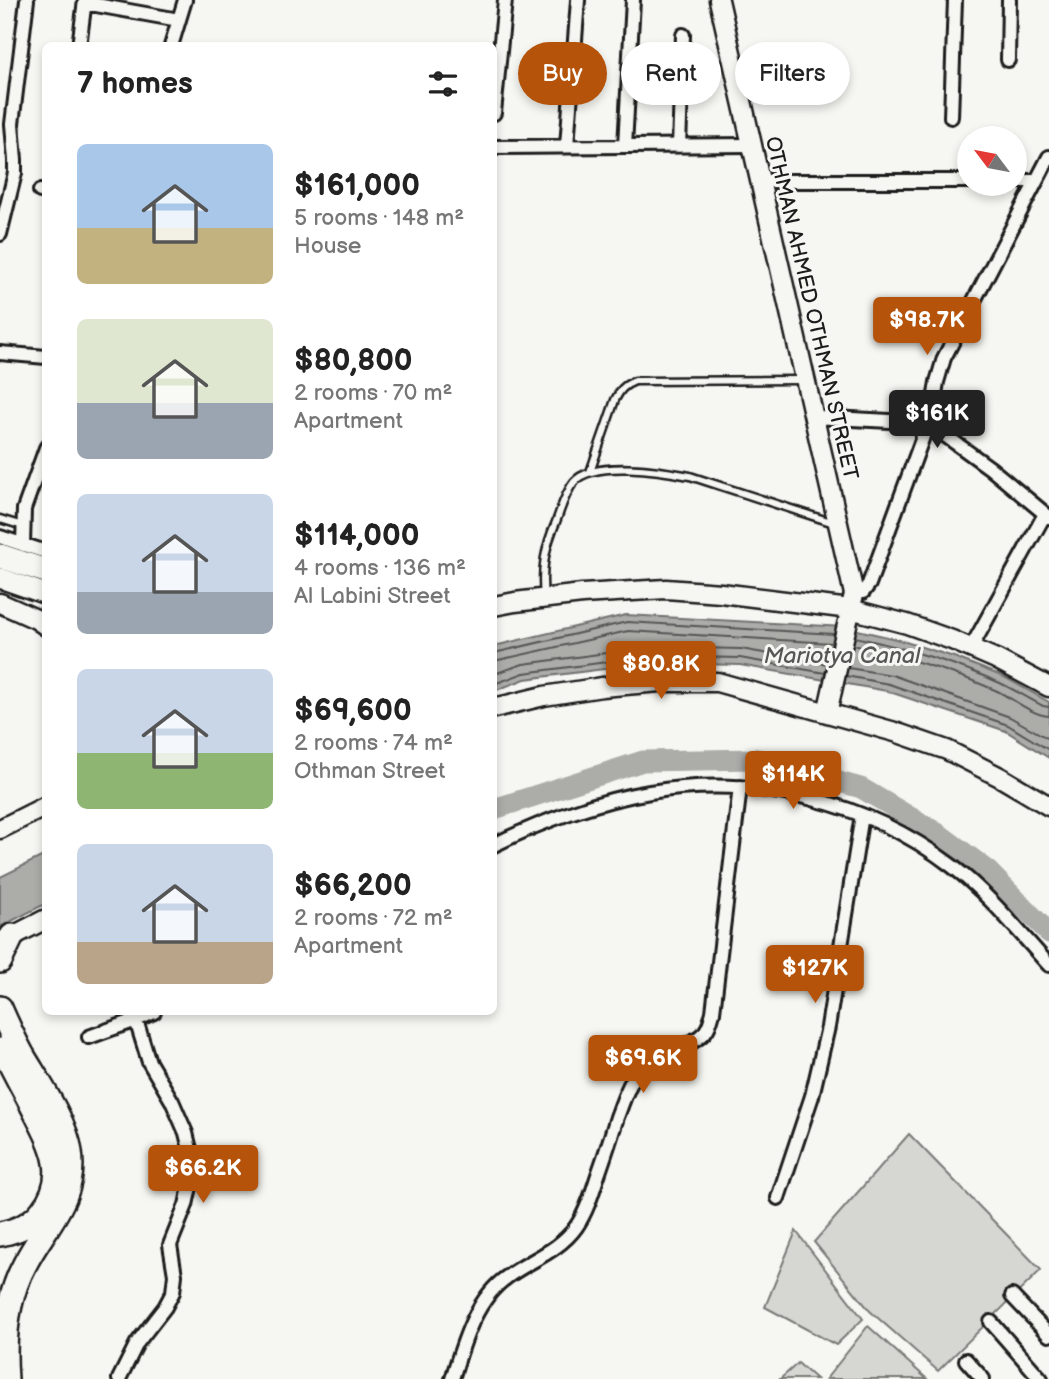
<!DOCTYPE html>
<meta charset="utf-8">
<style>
:root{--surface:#fff;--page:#f6f6f6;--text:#222;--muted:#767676;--accent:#b45309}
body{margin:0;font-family:"Balsamiq Sans",sans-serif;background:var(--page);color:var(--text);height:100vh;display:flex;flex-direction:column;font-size:26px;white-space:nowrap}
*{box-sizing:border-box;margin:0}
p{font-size:23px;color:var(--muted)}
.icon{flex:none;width:38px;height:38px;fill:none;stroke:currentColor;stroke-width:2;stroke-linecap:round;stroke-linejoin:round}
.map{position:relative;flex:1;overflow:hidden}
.details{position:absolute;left:42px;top:42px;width:455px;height:973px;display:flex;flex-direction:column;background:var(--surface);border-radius:10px;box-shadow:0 4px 10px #0003}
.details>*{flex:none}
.banner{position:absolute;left:518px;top:42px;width:425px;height:63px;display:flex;gap:14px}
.needle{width:46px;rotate:302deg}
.fabs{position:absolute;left:957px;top:126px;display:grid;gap:14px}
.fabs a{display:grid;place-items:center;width:70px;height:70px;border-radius:50%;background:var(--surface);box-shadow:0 4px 10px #0003;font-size:35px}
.price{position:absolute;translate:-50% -60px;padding:0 16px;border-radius:7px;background:var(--accent);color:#fff;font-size:23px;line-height:46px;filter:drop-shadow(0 2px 4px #0008)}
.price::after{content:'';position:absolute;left:50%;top:42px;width:21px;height:16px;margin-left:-10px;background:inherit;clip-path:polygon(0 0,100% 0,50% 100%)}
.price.current{background:#222;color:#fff}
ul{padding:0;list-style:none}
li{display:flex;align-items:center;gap:21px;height:175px;padding:0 35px}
li span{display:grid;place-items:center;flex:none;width:196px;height:140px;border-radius:10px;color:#555}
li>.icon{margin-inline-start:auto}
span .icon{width:84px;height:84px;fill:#fffc;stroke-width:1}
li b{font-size:30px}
h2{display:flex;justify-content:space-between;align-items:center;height:84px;padding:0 35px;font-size:30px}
.pill{padding:0 24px;border-radius:32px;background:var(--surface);box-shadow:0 4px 10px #0003;font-size:24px;line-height:63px}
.pill.current{background:var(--accent);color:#fff}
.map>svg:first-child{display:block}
.green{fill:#d6d6d2;stroke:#797977;stroke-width:2}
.water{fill:#acaca9;stroke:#727271;stroke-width:2}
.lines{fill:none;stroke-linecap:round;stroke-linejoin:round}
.shore{stroke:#565654;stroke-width:2}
.river{stroke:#acaca9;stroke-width:21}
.lane-casing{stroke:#1c1c1c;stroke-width:11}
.street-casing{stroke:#1c1c1c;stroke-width:18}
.secondary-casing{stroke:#1c1c1c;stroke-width:23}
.primary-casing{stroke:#1c1c1c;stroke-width:24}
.highway-casing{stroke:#1c1c1c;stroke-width:28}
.lane{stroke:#f6f6f2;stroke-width:6}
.street{stroke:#f6f6f2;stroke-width:12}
.secondary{stroke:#f6f6f2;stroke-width:18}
.primary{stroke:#f6f6f2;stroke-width:19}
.highway{stroke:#f6f6f2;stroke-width:23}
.labels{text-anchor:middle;stroke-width:6;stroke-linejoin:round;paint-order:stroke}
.street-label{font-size:21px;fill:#1c1c1c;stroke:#f6f6f2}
.water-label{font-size:23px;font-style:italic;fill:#565654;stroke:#f6f6f2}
</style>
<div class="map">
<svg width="1049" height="1379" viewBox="0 0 1049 1379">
<rect width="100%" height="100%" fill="#f6f6f2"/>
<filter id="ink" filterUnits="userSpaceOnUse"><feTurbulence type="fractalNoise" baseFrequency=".0143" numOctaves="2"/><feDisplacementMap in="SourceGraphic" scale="14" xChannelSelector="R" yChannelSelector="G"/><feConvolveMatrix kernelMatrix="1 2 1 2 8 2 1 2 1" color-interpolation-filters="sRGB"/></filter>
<g filter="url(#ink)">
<path class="green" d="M909,1134l132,136 -103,101 -68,-60 -56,-69z
M796,1231l67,88 -27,26 -71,-38z
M868,1326l59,53h-101z
M798,1363l18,16h-36z"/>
<path class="water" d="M626,615l219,12 51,12 58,18 50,20 45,25v56l-43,-27 -119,-40 -147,-26 -88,-2 -127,16 -31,12v-45z
M45,855v49l-45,23v-50z"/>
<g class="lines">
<path class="shore" d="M855,637c50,11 99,25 145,46 15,7 29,16 43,23l6,1
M853,645c49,11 96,25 142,45 16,7 36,25 54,26
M494,653l133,-31 207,12
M494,661l134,-30 204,12
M848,668l44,7 118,42 39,22
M494,674l29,-10 129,-17 89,2 86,15
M846,676l43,8 119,41 41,25
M494,684l30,-11 128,-17 88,2 85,15"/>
<path class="river" d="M494,809l149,-48 114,-2 104,29 78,46 47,35 63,64"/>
<g class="lane-casing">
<path id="lane" d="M590,472l25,-72c5,-10 9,-15 20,-19l169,-1
M0,519l23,7
M544,597c-3,-28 1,-50 12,-75 5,-13 9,-29 18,-40 19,-23 90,-11 116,-6l144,47"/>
</g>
<g class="street-casing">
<path id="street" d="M85,3l94,17
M79,46l6,-46
M171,46l14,-46
M1008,60l1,-60
M494,113l11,-113
M951,117l4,-117
M567,146l11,-146
M625,146l8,-146
M679,146l4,-111
M494,147l258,-2
M760,181h210
M1015,181h21
M40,191h6
M0,234l15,-61v-13l-3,-36 15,-124
M0,353l46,4
M814,417l114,6 62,45 59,49
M0,537l46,15
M23,545l1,-36 22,-61
M854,594l9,-2 6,-8 59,-161 5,-16 4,-25 7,-24 105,-201
M971,648l74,-134
M494,845c46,-23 105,-45 156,-53 105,-18 217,9 302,74 36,27 67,66 97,99
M89,1037l47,-17 18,-8
M778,1198l34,-102 16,-69 34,-212
M1012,1296l37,39
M991,1322l50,57
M966,1360l17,19
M119,1379l18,-36 28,-36 8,-15 2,-17 -5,-30 16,-40 6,-27 -2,-29 -4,-16 -14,-32 -23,-39 -13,-42
M452,1379c11,-35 23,-80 55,-102 23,-17 52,-26 69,-50 10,-14 16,-33 21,-49 7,-20 14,-41 20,-61 6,-15 10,-31 20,-44 20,-23 52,-23 68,-41 5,-6 6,-13 8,-20l27,-225"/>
</g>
<g class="secondary-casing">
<path id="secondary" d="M719,0l135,594 -27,119
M0,603l36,16 10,7
M494,606l21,-4 67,-8 84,-5 55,4 129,16 57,15 45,16 44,19 53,28
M494,708l50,-12 58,-9 58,-5h57l178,50 52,18 53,27 49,29
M0,829l46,-23
M3,941l43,-22"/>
</g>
<g class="primary-casing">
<path id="primary" d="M0,578l46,16"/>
</g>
<g class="highway-casing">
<path id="highway" d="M0,556l46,15
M0,961l12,-25
M0,1008c7,16 14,32 23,48 16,27 43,66 47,96 7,47 -26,74 -45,112 -19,35 -22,76 -19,115
M0,1050l9,11c9,18 19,36 28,54 17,33 32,62 5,96 -10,13 -26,20 -42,23"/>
</g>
<use href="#lane" class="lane"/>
<use href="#street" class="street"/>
<use href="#secondary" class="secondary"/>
<use href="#primary" class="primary"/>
<use href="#highway" class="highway"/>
</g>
</g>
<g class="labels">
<g class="street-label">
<text transform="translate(812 308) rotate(77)" y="7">OTHMAN AHMED OTHMAN STREET</text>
</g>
<g class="water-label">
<text x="842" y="663">Mariotya Canal</text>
</g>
</g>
</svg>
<div class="fabs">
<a><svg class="needle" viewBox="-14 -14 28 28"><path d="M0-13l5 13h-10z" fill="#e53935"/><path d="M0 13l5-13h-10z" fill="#767676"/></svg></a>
</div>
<b class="price" style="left:927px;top:357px">$98.7K</b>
<b class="price current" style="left:937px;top:450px">$161K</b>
<b class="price" style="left:661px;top:701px">$80.8K</b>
<b class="price" style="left:793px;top:811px">$114K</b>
<b class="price" style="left:815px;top:1005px">$127K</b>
<b class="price" style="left:643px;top:1095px">$69.6K</b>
<b class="price" style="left:203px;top:1205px">$66.2K</b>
<div class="banner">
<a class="pill current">Buy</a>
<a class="pill">Rent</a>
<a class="pill">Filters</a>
</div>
<section class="details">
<h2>7 homes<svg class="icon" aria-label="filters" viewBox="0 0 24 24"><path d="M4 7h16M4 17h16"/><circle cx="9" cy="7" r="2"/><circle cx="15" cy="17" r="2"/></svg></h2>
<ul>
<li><span style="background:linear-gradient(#a9c7e8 60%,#c2b280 0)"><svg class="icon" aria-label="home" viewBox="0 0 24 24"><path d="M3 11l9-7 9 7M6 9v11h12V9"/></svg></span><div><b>$161,000</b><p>5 rooms · 148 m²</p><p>House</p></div></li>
<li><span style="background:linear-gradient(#dfe7d0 60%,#9aa5b1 0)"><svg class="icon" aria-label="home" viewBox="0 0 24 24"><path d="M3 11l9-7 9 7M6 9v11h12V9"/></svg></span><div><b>$80,800</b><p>2 rooms · 70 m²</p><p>Apartment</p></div></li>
<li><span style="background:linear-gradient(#c9d6e8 70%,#9aa5b1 0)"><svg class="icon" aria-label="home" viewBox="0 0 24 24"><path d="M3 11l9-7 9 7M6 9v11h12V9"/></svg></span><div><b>$114,000</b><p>4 rooms · 136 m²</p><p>Al Labini Street</p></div></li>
<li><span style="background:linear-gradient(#c9d6e8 60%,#8fb573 0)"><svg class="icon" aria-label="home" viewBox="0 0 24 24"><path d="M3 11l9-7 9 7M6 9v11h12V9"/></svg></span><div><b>$69,600</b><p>2 rooms · 74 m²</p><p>Othman Street</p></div></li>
<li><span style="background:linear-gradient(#c9d6e8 70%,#b9a48a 0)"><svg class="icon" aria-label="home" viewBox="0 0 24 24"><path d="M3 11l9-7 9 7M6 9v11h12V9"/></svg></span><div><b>$66,200</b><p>2 rooms · 72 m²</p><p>Apartment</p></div></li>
</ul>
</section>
</div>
